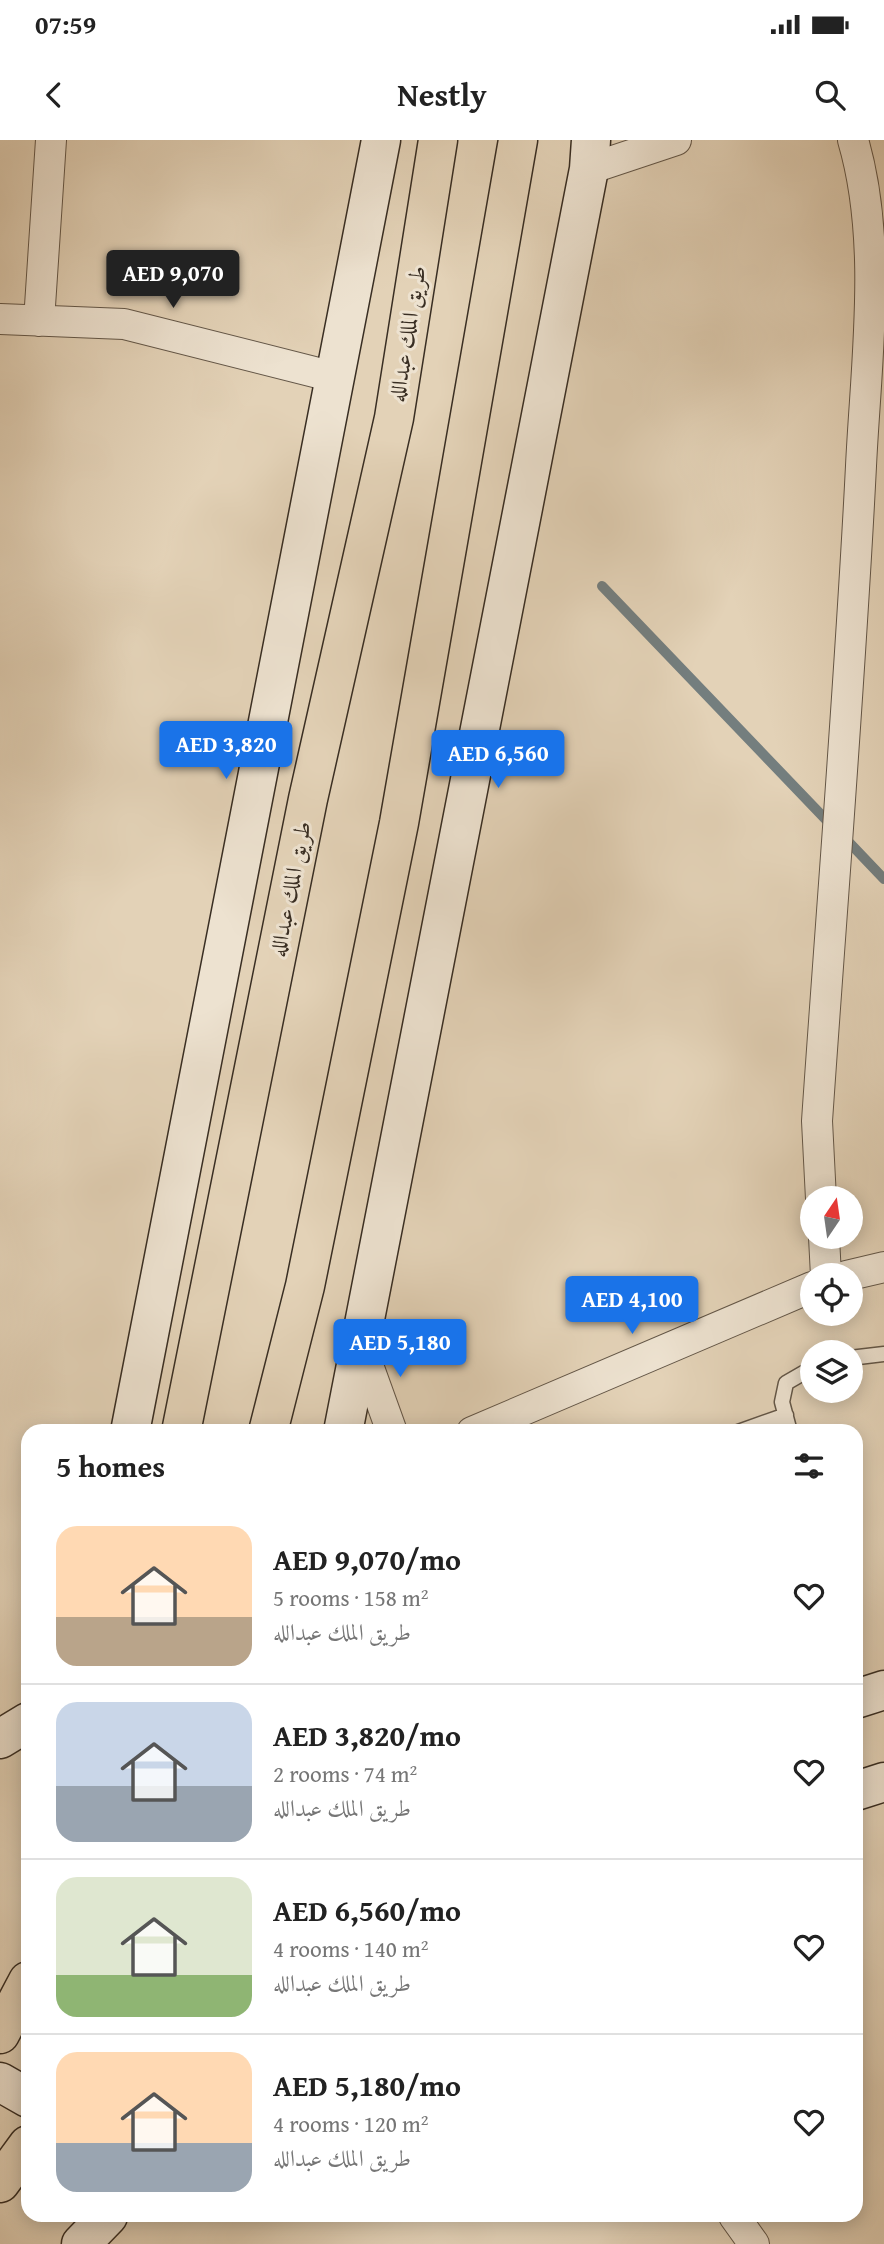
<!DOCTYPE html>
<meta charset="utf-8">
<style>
:root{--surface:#fff;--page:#f6f6f6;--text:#222;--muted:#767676;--line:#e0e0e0;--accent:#1a73e8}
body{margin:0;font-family:"Gentium Book Plus",Amiri,serif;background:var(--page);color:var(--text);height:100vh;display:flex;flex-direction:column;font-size:26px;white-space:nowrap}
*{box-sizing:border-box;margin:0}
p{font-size:23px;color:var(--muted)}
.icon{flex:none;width:38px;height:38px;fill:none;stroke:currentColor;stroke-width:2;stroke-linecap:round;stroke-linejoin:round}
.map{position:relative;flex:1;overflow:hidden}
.side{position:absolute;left:21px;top:1284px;width:842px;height:798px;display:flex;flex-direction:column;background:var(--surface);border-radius:21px;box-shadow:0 4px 18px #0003}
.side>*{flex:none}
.needle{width:46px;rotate:13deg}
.buttons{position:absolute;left:800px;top:1046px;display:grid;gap:14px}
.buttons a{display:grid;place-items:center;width:63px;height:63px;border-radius:50%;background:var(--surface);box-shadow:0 4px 18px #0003;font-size:35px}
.price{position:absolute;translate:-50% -60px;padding:0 16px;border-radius:7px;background:var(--accent);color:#fff;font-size:23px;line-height:46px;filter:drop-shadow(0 2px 4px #0008)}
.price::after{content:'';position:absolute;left:50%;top:42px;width:21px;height:16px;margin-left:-10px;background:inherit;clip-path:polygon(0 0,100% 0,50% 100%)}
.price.active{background:#222;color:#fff}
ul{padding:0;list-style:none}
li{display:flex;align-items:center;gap:21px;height:175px;padding:0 35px}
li+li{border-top:2px solid var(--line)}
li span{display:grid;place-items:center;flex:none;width:196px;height:140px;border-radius:21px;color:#555}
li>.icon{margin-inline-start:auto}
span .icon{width:84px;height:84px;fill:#fffc;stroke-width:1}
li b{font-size:30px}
h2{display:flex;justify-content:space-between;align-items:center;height:84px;padding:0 35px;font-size:30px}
.status{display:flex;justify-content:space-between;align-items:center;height:49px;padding:0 35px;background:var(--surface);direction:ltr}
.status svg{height:19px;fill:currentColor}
header{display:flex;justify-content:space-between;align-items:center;height:91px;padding:0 35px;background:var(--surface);font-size:32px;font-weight:700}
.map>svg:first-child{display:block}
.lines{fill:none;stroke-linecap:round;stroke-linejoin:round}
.stream{stroke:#747e7e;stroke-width:10}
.lane-casing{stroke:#645748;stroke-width:17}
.street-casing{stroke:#645748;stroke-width:32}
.secondary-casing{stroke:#392e23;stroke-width:41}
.primary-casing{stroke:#392e23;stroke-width:41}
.lane{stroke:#ede2d0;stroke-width:14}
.street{stroke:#ede2d0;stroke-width:30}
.secondary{stroke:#ede2d0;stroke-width:38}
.primary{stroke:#e3d2b7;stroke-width:38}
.labels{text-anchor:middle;stroke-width:6;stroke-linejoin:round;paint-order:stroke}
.street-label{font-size:23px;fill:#392e23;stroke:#ede2d0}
</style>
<div class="status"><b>07:59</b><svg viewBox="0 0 49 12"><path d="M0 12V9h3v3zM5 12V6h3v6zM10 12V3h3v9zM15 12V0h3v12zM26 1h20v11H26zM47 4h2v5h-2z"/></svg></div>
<header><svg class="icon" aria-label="back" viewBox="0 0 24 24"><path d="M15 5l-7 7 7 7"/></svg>Nestly<svg class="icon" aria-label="search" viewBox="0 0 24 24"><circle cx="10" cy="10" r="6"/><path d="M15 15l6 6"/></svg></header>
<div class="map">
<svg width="884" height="2104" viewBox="0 0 884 2104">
<rect width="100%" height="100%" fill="#e3d2b7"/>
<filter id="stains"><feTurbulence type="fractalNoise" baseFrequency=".00286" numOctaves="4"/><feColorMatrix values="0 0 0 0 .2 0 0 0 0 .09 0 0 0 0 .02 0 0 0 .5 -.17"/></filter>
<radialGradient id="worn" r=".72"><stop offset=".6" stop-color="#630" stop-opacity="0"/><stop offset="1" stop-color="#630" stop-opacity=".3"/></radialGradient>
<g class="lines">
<path class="stream" d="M602,446l230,240
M843,696l41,43"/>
<g class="lane-casing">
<path id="lane" d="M850,1218l34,-4
M738,1292l48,-17
M790,1292l-8,-30 4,-19 26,-15"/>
</g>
<g class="street-casing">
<path id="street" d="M589,29l87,-29
M0,179l124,5 210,53
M39,181l12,-181
M821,1059l-4,-78c15,-218 33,-436 44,-655 5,-105 22,-224 -8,-326
M824,1097l2,39
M846,1136l38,-9
M360,1203l32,89
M472,1292l340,-145
M734,2076l20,28"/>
</g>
<g class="secondary-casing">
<path id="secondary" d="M130,1292l251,-1292
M343,1292l246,-1263 2,-29
M856,1559l28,-9
M0,1599l28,-17
M856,1651l28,-9
M0,1942l28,16
M81,2104l27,-28"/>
</g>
<g class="primary-casing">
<path id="primary" d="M181,1292l127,-633 86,-381 44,-278
M268,1292l37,-146 94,-463 119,-683
M0,1894l28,-53
M0,2043l28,-38"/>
</g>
<use href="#lane" class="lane"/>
<use href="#street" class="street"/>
<use href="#secondary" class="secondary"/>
<use href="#primary" class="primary"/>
</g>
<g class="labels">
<g class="street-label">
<text transform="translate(407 194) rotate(-81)" y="8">طريق الملك عبدالله</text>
<text transform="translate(290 749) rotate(-79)" y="8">طريق الملك عبدالله</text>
</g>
</g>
<rect width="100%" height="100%" filter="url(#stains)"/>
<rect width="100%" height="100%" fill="url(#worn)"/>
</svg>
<div class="buttons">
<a><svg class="needle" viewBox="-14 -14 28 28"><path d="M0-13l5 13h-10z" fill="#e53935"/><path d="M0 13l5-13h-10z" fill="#767676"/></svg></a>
<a><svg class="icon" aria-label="locate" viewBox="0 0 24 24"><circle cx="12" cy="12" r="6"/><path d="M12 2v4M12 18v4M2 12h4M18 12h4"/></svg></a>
<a><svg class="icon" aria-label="layers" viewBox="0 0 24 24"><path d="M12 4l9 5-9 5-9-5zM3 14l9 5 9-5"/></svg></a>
</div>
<b class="price active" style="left:173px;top:170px">AED 9,070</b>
<b class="price" style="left:226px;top:641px">AED 3,820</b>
<b class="price" style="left:498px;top:650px">AED 6,560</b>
<b class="price" style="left:632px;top:1196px">AED 4,100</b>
<b class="price" style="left:400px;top:1239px">AED 5,180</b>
<section class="side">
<h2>5 homes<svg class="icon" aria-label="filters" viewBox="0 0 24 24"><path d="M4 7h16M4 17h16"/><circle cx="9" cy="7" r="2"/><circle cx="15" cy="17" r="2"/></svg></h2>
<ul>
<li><span style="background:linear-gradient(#ffd9b3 65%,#b9a48a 0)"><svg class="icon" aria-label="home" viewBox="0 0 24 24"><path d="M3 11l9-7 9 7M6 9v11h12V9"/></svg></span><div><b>AED 9,070/mo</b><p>5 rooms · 158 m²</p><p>طريق الملك عبدالله</p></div><svg class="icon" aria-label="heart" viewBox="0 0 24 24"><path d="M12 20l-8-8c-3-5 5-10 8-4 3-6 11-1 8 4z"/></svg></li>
<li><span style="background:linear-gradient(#c9d6e8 60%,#9aa5b1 0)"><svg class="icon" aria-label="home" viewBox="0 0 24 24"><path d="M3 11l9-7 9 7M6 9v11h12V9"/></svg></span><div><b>AED 3,820/mo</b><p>2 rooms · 74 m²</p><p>طريق الملك عبدالله</p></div><svg class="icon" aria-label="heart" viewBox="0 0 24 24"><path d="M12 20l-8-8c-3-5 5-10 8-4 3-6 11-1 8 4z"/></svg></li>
<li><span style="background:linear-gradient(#dfe7d0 70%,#8fb573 0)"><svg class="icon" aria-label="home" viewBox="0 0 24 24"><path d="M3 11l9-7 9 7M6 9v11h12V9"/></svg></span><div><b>AED 6,560/mo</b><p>4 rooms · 140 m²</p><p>طريق الملك عبدالله</p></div><svg class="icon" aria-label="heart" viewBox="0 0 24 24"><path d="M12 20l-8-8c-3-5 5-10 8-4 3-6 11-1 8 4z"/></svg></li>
<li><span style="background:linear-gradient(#ffd9b3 65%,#9aa5b1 0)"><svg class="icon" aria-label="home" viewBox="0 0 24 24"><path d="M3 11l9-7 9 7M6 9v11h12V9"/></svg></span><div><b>AED 5,180/mo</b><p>4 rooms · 120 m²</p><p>طريق الملك عبدالله</p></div><svg class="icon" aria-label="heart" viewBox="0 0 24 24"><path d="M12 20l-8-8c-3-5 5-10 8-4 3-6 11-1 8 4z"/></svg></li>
</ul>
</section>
</div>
